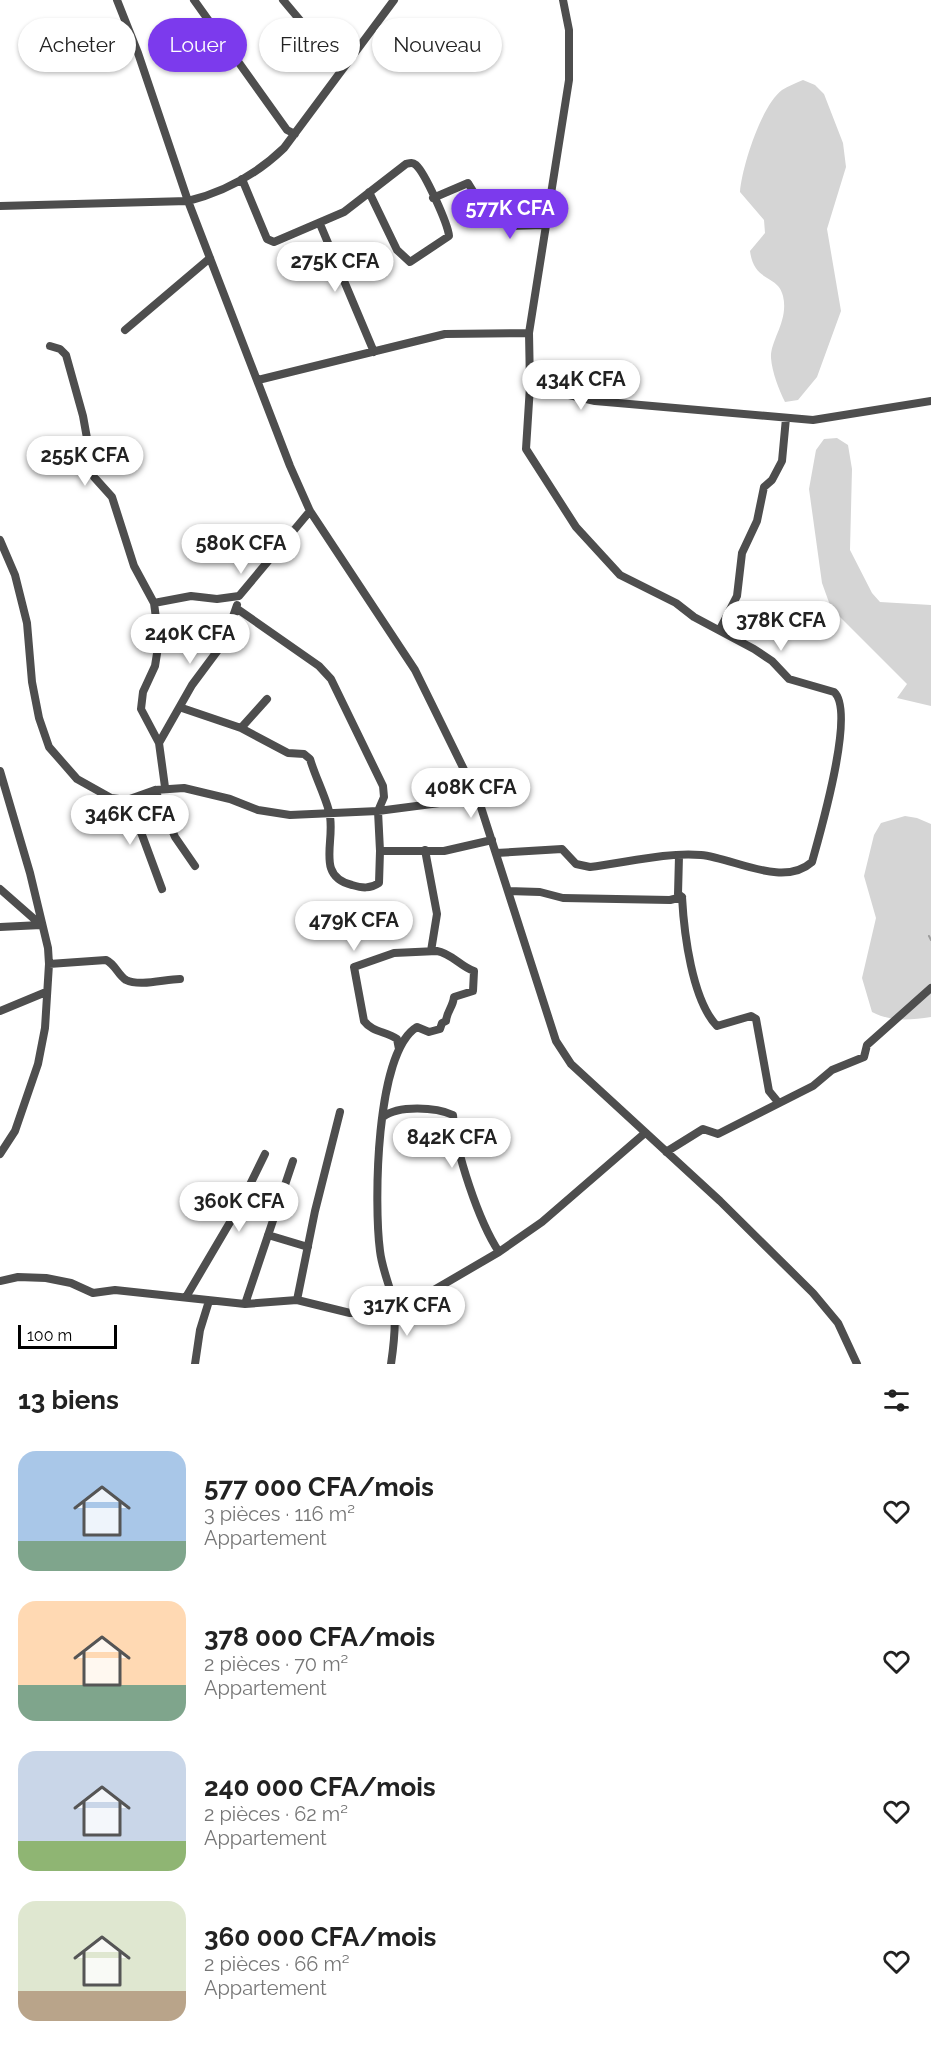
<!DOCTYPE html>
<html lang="fr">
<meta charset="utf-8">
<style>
:root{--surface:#fff;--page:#f6f6f6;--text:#222;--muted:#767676;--accent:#7c3aed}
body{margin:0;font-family:Raleway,sans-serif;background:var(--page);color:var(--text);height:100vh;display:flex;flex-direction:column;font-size:22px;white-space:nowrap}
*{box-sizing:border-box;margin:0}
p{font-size:20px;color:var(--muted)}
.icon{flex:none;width:33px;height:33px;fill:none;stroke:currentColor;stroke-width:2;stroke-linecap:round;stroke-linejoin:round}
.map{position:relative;height:1364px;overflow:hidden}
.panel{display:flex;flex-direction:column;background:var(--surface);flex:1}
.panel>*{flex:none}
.hud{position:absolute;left:18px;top:18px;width:600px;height:54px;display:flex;gap:12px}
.scale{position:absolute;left:18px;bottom:15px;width:99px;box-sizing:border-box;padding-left:6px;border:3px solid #000;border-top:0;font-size:16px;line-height:21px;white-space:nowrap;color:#000;-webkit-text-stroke:4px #fff;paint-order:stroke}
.price{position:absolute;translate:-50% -51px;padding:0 14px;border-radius:21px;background:#fff;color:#222;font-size:20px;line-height:39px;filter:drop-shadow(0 2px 3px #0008)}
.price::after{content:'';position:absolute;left:50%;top:36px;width:18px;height:14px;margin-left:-9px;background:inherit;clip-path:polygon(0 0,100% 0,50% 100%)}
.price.active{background:var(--accent);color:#fff}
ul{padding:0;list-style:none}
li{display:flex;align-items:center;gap:18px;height:150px;padding:0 18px}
li span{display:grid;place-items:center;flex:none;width:168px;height:120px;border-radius:18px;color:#555}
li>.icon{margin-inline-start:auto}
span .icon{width:72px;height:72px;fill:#fffc;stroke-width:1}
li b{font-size:26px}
h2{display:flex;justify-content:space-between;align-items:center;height:72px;padding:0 18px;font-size:26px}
.tag{padding:0 21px;border-radius:27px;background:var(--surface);box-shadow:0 2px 4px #0004;font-size:21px;line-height:54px}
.tag.active{background:var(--accent);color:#fff}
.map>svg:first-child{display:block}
.green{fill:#d5d5d5}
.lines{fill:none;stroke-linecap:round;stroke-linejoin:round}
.stream{stroke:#9c9c9c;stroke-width:2}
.minor{stroke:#4e4e4e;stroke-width:8}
</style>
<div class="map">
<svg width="931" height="1364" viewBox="0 0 931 1364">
<rect width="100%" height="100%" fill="#fff"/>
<path class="green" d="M803,80l12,5 9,9 19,49 3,24 -19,62 14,82 -24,66 -19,23 -13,2c-6,-12 -13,-30 -14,-44 -1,-18 18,-37 12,-62 -5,-22 -29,-13 -33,-45l15,-18 -1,-13 -24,-28c2,-25 21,-86 42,-102 6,-4 14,-7 21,-10z
M837,438l11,7 4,24 -2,81 22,43 8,9 51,3v101l-34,-8 10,-14 -76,-76 -9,-25 -13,-94 7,-39 8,-11z
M905,816l12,2 14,6v193c-21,3 -40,5 -59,-5l-10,-34 14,-60 -12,-42 10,-41 7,-12z"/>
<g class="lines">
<path class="stream" d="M929,936l2,4"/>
<path class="minor" d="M117,0l21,53 50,148 102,265 20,45 105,159 63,128 78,243 15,23 149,137 93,92 25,30 19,41
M194,0l93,130 8,4
M283,0l58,69
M242,179l25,60 7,3 70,-30 62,-48c4,-1 6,-2 10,1 9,8 32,59 33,71l-39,26 -13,-12 -28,-58
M433,198l35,-15 19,31 15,-1 7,13 35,-1
M0,206l188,-5c36,-9 69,-27 96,-53l110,-148
M320,224l54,128
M125,330l85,-72
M50,346l10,3 6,6 17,61 11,61 18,20 22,69 20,37 5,38 -4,25 -12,26 -2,17 18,34 6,44
M258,380l187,-46 84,-1 40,-253v-50l-6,-30
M530,386l65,15 218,19 118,-19
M0,540l15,35 12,48 5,59 7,36 10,29 28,32 34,19 16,2 28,-10 29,-2 46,11 28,11 32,5 88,-4 100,-13
M154,603l37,-7 26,3 22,-3 71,-85
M236,608l83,58 12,13 52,107 1,11 -6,14 2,40h64l48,-11
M720,629l17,-33 5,-43 15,-32 7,-34 8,-7 10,-19 4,-43
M182,708l59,20 26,-29
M241,728l47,25 16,1 6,5c5,17 14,34 19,52 8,28 -15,65 23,74 10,3 18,4 27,-2l1,-32
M159,743l33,-58 32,-43 13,-37
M0,771l30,102 18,75 1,16 -4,64 -7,36 -23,67 -15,23
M155,790l20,47 20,29
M127,800v5l8,11 27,73
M425,850l12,64 -6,37
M496,853l66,-4 14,15 14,3c35,-4 75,-15 111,-12 33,3 82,33 111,7 8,-29 44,-151 22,-170l-45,-13 -17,-18 -18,-12 -60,-32 -18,-14 -56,-28 -44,-48 -50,-78 4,-63 -1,-53
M679,856l-1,38 4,3
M0,889l41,36
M508,891l32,1 23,6 107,2 12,-3c2,36 10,103 35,129l34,-10 5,3 13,72 9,11
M0,927l41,-2
M49,964l57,-4c9,4 12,15 20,20 14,7 39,-1 54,-1
M0,1011l46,-19
M383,1117c15,-12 53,-10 70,-2 2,36 26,107 46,137
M666,1152l37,-23 15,5 95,-48 19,-16 32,-13 3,-12 64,-57
M268,1235l40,12
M0,1281l18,-4 28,1 25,5 22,10 22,-3 130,14 52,-4 53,13h30l35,-12 84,-49 43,-30 103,-89
M186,1297l53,-90 26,-53
M297,1300l18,-89 25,-99
M245,1304l48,-143
M195,1364l5,-34 9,-29
M391,1364c3,-20 6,-44 2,-64 -4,-16 -11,-32 -13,-49 -6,-45 -5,-199 37,-224l12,5 11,-3 2,-6 4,-2c1,-10 7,-14 8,-24l19,-6 1,-20c-13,-4 -23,-18 -37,-20l-43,2 -40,14 10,54c9,12 22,10 33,18l2,10"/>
</g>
</svg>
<div class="scale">100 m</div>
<b class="price active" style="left:510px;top:240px">577K CFA</b>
<b class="price" style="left:335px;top:293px">275K CFA</b>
<b class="price" style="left:581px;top:411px">434K CFA</b>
<b class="price" style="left:85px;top:487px">255K CFA</b>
<b class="price" style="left:241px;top:575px">580K CFA</b>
<b class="price" style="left:781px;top:652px">378K CFA</b>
<b class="price" style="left:190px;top:665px">240K CFA</b>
<b class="price" style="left:471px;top:819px">408K CFA</b>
<b class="price" style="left:130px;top:846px">346K CFA</b>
<b class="price" style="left:354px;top:952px">479K CFA</b>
<b class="price" style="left:452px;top:1169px">842K CFA</b>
<b class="price" style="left:239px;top:1233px">360K CFA</b>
<b class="price" style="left:407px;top:1337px">317K CFA</b>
<div class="hud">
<a class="tag">Acheter</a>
<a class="tag active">Louer</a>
<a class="tag">Filtres</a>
<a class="tag">Nouveau</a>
</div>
</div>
<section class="panel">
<h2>13 biens<svg class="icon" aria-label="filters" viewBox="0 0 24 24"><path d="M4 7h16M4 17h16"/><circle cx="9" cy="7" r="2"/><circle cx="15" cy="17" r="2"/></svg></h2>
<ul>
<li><span style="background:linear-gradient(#a9c7e8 75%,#7fa58c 0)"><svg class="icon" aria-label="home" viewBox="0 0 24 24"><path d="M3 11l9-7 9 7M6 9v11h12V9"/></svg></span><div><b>577 000 CFA/mois</b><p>3 pièces · 116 m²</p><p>Appartement</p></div><svg class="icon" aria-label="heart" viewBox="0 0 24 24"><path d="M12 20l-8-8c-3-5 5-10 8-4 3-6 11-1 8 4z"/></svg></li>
<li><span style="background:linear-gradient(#ffd9b3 70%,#7fa58c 0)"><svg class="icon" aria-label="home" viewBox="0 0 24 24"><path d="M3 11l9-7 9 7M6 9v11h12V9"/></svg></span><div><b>378 000 CFA/mois</b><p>2 pièces · 70 m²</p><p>Appartement</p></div><svg class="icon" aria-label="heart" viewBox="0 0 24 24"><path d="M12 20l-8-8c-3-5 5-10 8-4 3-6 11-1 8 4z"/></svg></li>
<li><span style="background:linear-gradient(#c9d6e8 75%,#8fb573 0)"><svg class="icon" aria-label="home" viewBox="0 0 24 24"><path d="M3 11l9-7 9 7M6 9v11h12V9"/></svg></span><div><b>240 000 CFA/mois</b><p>2 pièces · 62 m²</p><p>Appartement</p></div><svg class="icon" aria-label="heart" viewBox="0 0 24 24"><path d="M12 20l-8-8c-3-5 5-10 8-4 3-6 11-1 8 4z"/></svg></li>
<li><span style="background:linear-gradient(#dfe7d0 75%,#b9a48a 0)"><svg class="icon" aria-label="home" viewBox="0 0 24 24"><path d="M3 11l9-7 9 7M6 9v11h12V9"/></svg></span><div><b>360 000 CFA/mois</b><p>2 pièces · 66 m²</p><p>Appartement</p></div><svg class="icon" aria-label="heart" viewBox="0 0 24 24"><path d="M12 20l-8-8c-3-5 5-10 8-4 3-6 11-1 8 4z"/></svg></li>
</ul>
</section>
